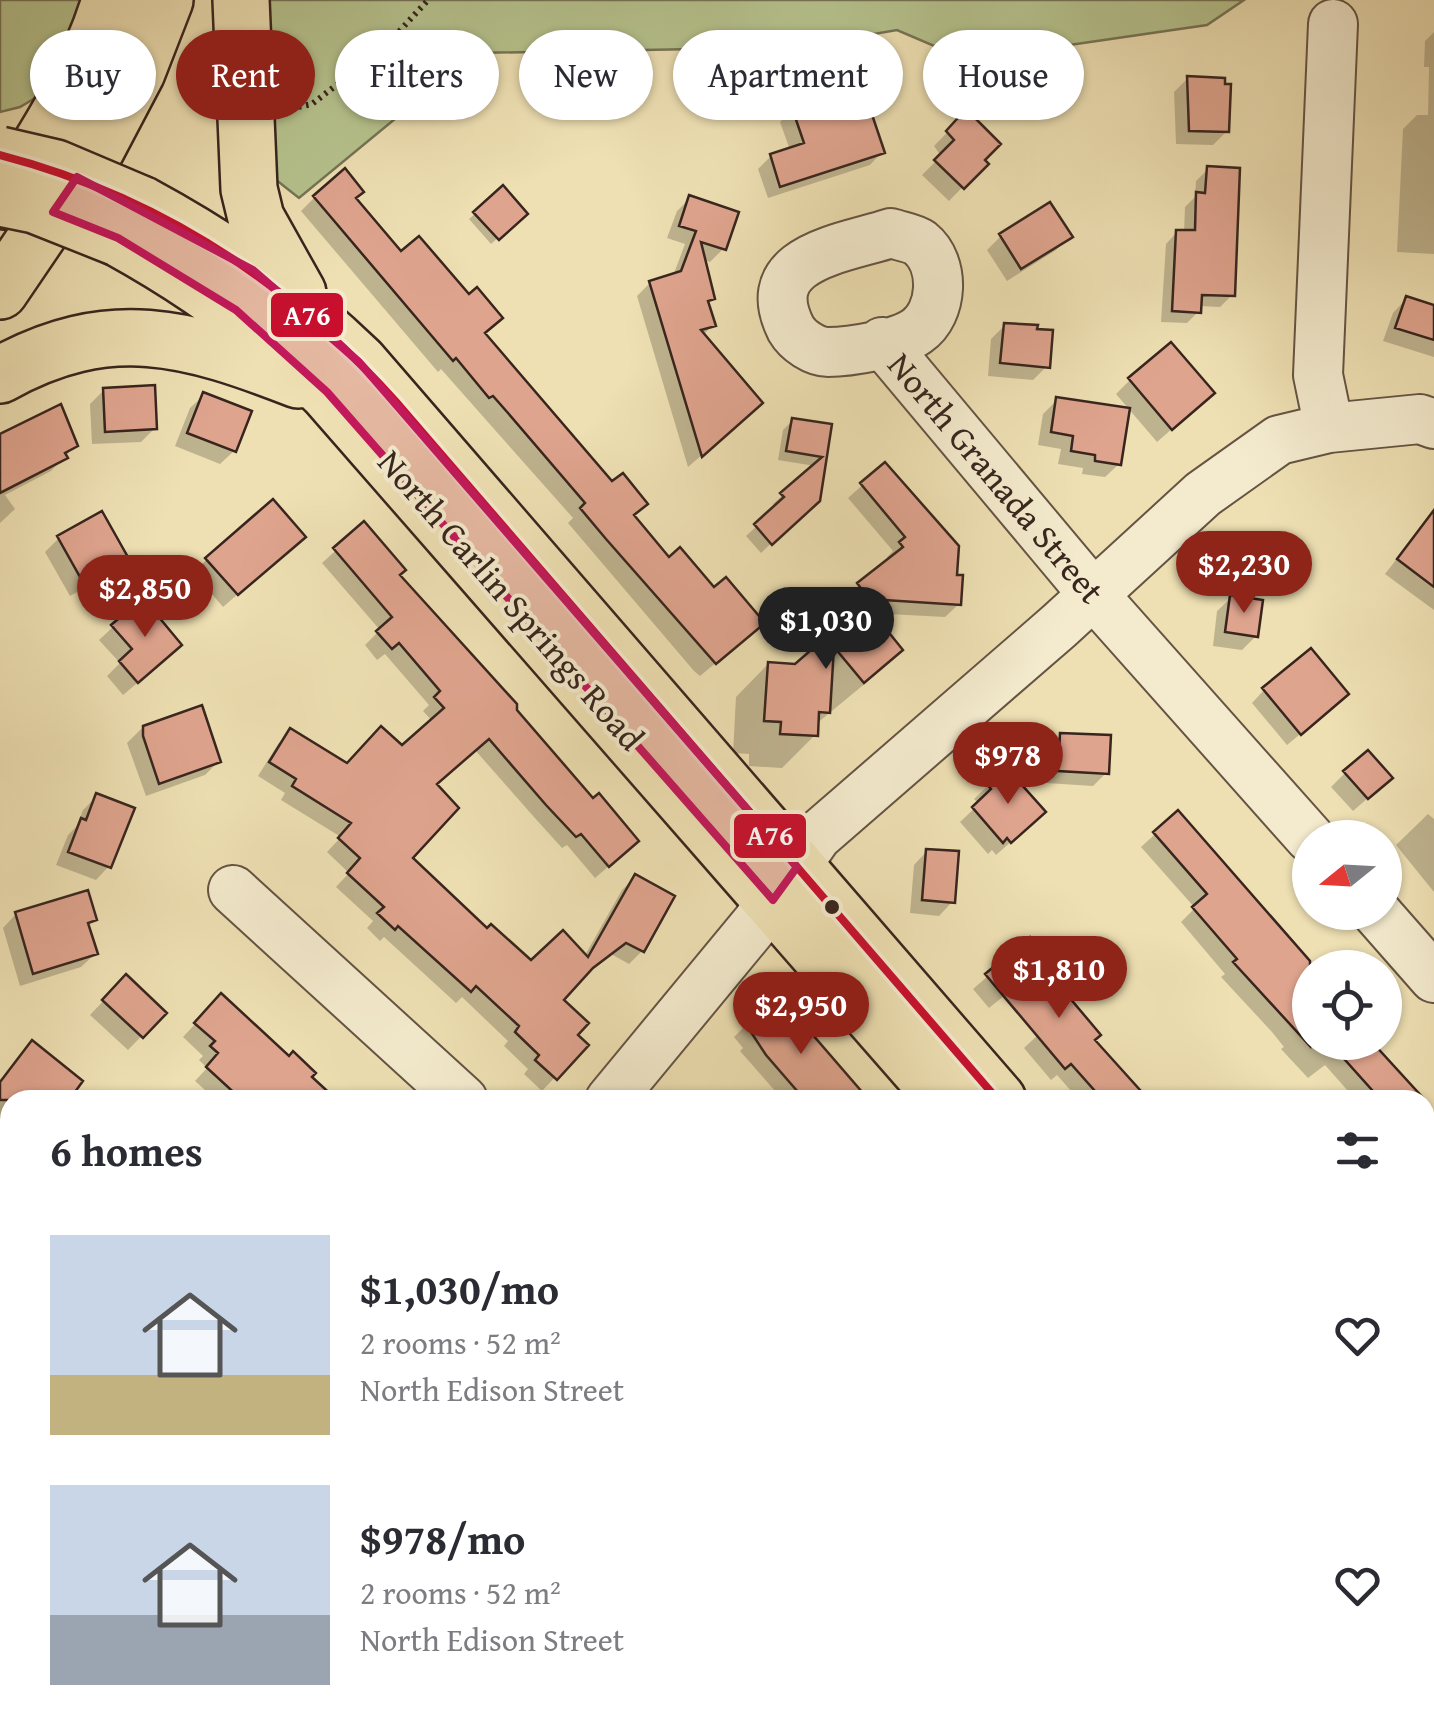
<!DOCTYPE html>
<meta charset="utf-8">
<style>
:root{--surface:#fff;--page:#f2f2f3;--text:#2b2b33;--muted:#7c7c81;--accent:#8f2418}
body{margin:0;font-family:"Gentium Book Plus",serif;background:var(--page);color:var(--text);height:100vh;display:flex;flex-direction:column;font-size:38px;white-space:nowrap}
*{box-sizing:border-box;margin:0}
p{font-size:32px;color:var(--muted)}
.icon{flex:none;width:55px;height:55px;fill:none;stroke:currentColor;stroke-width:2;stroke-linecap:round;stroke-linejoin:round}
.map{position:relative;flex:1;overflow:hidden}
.panel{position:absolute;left:0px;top:1090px;width:1435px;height:642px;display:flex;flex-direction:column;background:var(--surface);border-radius:30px 30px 0 0;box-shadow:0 2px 8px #0004}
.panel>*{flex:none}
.guide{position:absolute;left:30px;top:30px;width:1375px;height:90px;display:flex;gap:20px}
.needle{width:65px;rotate:252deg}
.controls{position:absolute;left:1292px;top:820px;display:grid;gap:20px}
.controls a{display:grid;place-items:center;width:110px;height:110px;border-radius:50%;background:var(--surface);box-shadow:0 2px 8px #0004;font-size:50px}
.price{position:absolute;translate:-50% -85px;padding:0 22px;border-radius:35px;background:var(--accent);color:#fff;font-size:32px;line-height:65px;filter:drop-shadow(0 2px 5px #0008)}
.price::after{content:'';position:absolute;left:50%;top:60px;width:30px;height:22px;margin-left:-15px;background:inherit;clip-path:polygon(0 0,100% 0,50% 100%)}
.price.current{background:#222;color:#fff}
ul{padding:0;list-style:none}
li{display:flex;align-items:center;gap:30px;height:250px;padding:0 50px}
li span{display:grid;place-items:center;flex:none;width:280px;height:200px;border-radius:0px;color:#555}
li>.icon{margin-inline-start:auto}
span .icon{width:120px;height:120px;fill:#fffc;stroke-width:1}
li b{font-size:42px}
h2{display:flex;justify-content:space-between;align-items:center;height:120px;padding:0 50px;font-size:42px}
.pill{padding:0 35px;border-radius:45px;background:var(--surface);box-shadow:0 2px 8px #0004;font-size:35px;line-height:90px}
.pill.current{background:var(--accent);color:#fff}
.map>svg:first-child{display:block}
.green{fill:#b6c38e;stroke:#767456;stroke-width:2.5}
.shadow{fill:#0003}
.building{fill:#dfa48e;stroke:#37251e;stroke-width:2.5}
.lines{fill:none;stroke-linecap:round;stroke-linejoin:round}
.minor-casing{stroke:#655443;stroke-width:52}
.major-casing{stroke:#37251e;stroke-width:60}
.path{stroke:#37251e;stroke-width:6;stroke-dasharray:2.5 5;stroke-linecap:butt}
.minor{stroke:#f4ebce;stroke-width:48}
.major{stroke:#eee0b3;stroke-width:55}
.major-bridge-casing{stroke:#37251e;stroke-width:60;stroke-linecap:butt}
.major-bridge{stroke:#eee0b3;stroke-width:55}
.bus-1-casing{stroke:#f4ebce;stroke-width:15}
.bus-1{stroke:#c8102e;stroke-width:8}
.marked{fill:#c2185b;fill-opacity:0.2;stroke:#c2185b;stroke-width:8;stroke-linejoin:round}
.bus-dot{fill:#37251e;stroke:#f4ebce;stroke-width:4}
.labels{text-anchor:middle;stroke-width:8;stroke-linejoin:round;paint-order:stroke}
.street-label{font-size:35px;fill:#37251e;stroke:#f4ebce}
.line-badge{stroke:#f4ebce;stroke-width:4}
.badge-label{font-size:28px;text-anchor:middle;font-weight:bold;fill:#fff}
</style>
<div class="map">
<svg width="1434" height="1732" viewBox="0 0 1434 1732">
<rect width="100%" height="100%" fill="#eee0b3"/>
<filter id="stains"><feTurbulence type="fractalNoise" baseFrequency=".002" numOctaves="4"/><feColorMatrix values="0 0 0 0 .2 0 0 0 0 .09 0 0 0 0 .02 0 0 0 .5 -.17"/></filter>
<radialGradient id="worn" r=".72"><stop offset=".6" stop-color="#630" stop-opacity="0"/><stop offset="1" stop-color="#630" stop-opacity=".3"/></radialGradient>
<path class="green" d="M0,0h83l-36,91 -27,16 -20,5z
M253,0h991l-37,25 -240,35 -70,-30 -99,17 -323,6 -176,145 -38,-30z"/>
<path class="shadow" d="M1434,32v222l-37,-2 6,-123 14,-14h11l1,-48h-5l1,-26z
M1188,78l39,53 -14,14 -37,-1 -2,-52z
M793,110l89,42 -12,13 -102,33 -10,-29 13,-13 19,-6 -10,-28z
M966,113l19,51 -36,37 -27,-26 19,-19 -7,-10z
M1208,169l24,126 -12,12 -21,-1v5l-12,12 -26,-1 5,-78 11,-12 7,1 1,-26 10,-10 1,-16z
M503,189l22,25 -34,30 -22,-25z
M314,198l40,1 47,56 82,80 186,225 45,31 34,45 -48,40 -6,-5 -126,-148 5,-5 -132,-149 -3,3 -137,-161z
M690,198l33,51 -13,13 -8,-3 10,39 -5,6 6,21 -11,11 45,80 -59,51 -51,-171 13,-13 23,-7 12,-32 -18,-6 10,-27z
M1001,236l68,1 -13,13 -49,31 -20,-31z
M1406,299l28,9v49l-51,-16 10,-28z
M1005,325l42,41 -14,14 -45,-4 3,-37z
M1130,380l68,26 -41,36 -41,-48z
M104,390l51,38 -14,14 -49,2 -2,-40z
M204,395l30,56 -14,13 -45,-18 15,-38z
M1057,400l62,64 -14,13 -23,-3 1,-6 -25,-4 3,-15 -23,-4 5,-31z
M792,421l37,6 -12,73 -56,53 -15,-17 30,-28 -3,-4 42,-38 -37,-6 5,-30z
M0,441l75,5 -24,25 -46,24 10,14 -15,14z
M885,465l69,112 5,27 -14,13 -76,-4 30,36 -32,33 -51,42 -1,11 -33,33 -33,-2v-12l-16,-1 3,-56 32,-33 28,2 61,-52 -12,-16 45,-38 -3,-3 6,-6 -45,-53z
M1430,516l4,4v90l-49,-36z
M364,525l33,51 117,135 109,143 -28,24 -28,-33 -5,3 -28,-31 -59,-67 -41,35 -25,73 78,73 44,33 53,-7 38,-67 13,-13 36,20 -29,54 -13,13 -18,-10 -30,24 -21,22 15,35 10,10 -43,46 -18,-17 4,-5 -24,-23 4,-5 -46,-44 -6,6 -72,-66 -4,4 -13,-13 6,-7 -37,-34 13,-14 -22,-21 14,-15 -60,-37 4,-7 -27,-17 20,-32 13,-13 56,35 55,-18 31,-26 -10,-11 6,-6 -44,-51 -8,6 -12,-15 15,-15 -58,-67z
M59,538l67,20 -14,14 -42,24 -25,-44z
M289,550l-66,57 -29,-34 13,-14z
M1231,598l25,38 -14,14 -29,-4 4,-35z
M113,627l53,32 -43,36 -16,-19 13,-13 -21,-23z
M1264,690l69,17 -46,38 -35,-42z
M200,708l19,53 -14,14 -59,21 -19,-53 14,-14z
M1061,735l46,37 -14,14 -47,-3 1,-34z
M1004,770l25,56 -33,29 -4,-5 -4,4 -28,-32 19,-18 -5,-5z
M1345,773l31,18 -23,20 -22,-24z
M97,796l12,70 -13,14 -40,-15 12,-30 9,-9 6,-16z
M1177,814l138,154h-5v74h59l51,58h-64l-31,-35 -17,13 -27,-29 3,-2 -12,-15 -51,-55 4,-3 -44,-52 14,-14 -54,-61z
M1428,814l6,5v73l-38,-47z
M927,851l25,51 -13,14 -29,-3 4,-48z
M16,914l78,6 -7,7 8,27 -14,13 -61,19 -17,-58z
M1030,940l14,31 48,69 53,60h-66l-22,-25 -6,5 -27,-32 15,-14 -34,-39 -16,13 -16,-19z
M126,977l38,36 -36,37 -38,-35z
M208,1010l100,67 25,23h-117l-21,-19 12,-13 -8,-8 4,-4 -20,-19z
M746,1025l119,75h-82l-43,-49 3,-3 -9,-11z
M19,1057l47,43h-56v31l-10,-8v-41z
M1425,1105l9,10v106l-9,6z
M9,1251h1v151l-10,-8v-134z
M1425,1424l9,11v61l-9,-10z
M0,1621l10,7v29l-10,12z
M272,1722h25l-10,10z
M593,1722h75l2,10h-86z
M906,1722h86l9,10h-106z
M1212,1722h32l3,10h-50z"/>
<path class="building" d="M1187,76l38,2v6h6l-2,48 -40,-1z
M862,85l23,68 -105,34 -10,-33 34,-11 -12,-35z
M966,109l35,35 -16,16 4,4 -25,25 -30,-29 20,-20 -8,-9z
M1207,166l33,2 -5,128 -33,-1 -1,18 -29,-2 4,-81h19l1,-38 9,1z
M345,168l19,24 -8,6 45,53 18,-15 50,58 8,-7 26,31 -18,15 127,148 11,-8 25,31 -14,11 35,42 11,-10 34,40 12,-10 39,46 -49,41 -110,-125 -26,-31 5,-5 -77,-90 -15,-17 -4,2 -33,-40 -3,3 -140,-165z
M503,185l25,29 -29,26 -26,-28z
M689,195l50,17 -13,38 -25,-8 14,57 -7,2 8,25 -15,4 62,73 -61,54 -53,-176 32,-10 15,-40 -17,-5z
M1050,202l23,35 -52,32 -22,-35z
M1406,296l28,9v35l-39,-12z
M1004,323l34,2 -1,4 16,1 -3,38 -50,-5z
M1171,342l44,51 -43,37 -44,-52z
M155,385l2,44 -52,3 -2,-44z
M203,392l49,19 -16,41 -49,-19z
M1056,397l74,11 -9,57 -26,-4v-6l-24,-4 2,-15 -22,-4z
M61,404l17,42 -13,7 3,5 -68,35v-59z
M792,418l40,6 -12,77 -48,44 -18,-21 30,-27 -4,-4 42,-36 -36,-6z
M885,462l74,84 -2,29h6l-2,30 -92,-6 -12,-16 46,-36 -4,-5 6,-5 -45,-54z
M273,499l33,38 -68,58 -33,-37z
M1434,510v77l-37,-28z
M102,511l27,48 -45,25 -27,-48z
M364,521l42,49 -6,5 117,129v6l76,88 6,-5 40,48 -30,26 -28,-33 -5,3 -30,-32 -57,-66 -52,45 22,24 -46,50 74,70 4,-4 40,36 32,-30 25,27 47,-83 40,22 -31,56 -18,-9 -33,25 -29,32 25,23 -11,12 11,10 -32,35 -22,-20 4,-5 -24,-23 4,-6 -43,-40 -5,6 -73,-66 -3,4 -18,-17 7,-6 -37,-34 13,-15 -22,-20 13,-15 -59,-37 4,-7 -27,-17 21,-34 57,35 34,-37 21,19 42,-37 -10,-11 6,-6 -41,-48 -7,6 -16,-18 16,-14 -59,-69z
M1230,595l33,5 -5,37 -33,-5z
M143,598l39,47 -44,38 -19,-22 13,-12 -21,-24z
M865,603l38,47 -39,33 -30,-36 -4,66 -11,-1 -1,24 -38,-2 1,-12 -17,-1 4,-59 27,2z
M1311,648l38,46 -48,41 -39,-47z
M202,705l19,57 -62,22 -16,-48v-10z
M1060,733l51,2 -2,39 -51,-3z
M1368,750l25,28 -25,21 -25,-28z
M1005,766l41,46 -35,31 -4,-5 -4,5 -31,-36 19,-18 -5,-6z
M96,793l39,15 -24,60 -43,-16 13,-34 5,2z
M1178,810l132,151v85l-77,-84 4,-3 -45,-52 15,-13 -54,-62z
M926,849l33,2 -4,52 -33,-3z
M88,890l9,30 -9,3 10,31 -65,20 -18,-62z
M1030,937l24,28 -7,6 54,64 -6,5 54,60h-46l-32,-36 -6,5 -80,-95z
M126,974l41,39 -24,25 -41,-38z
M221,993l68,63 4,-5 23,22 -4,4 25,23h-95l-36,-33 12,-14 -8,-7 5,-5 -21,-18z
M767,1004l9,11 11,-10 82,95h-64l-39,-45 -21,-32z
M32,1040l51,41 -14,19h-69v-18z
M1329,1042h43l53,58h-44z"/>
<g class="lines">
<g class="minor-casing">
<path id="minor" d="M891,233c8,3 22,5 29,10 26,21 23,70 -3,88 -18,13 -67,21 -89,21 -13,0 -30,-11 -37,-23 -36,-72 52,-80 100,-96z
M882,342l211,252 217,244
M1329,428l-11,-53 15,-351
M233,890l230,210
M1376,912l58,66
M610,1100l147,-178 60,-86 242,-210 144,-132 76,-54 50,-12 91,-9 14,5
M0,1489l10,11
M200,1722l8,10
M1357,1726l4,-4
M51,1732l11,-10
M804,1732l4,-10"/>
</g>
<g class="major-casing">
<path id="major" d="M241,0l8,189 7,29 42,75
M6,201c39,-64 83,-129 104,-201
M141,204c85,46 148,91 218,158l639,738
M118,238c78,43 146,91 209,154l619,708
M0,291l97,-143 40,-76 28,-72
M0,375c109,-61 188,-38 298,5
M1425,1575l9,10
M1425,1636l9,10"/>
</g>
<path class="path" d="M284,110l28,-6 71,-55 45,-49"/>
<use href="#minor" class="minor"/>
<use href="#major" class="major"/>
<g class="major-bridge-casing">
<path id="major-bridge" d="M0,155l56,13 85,36
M0,198l35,7 83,33"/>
</g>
<use href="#major-bridge" class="major-bridge"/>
<g class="bus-1-casing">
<path id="bus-1" d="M0,155c158,41 288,126 396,247l602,698"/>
</g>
<use href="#bus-1" class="bus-1"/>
</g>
<path class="marked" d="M77,177l176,93 106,92 438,505 -24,33 -446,-508 -91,-82 -118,-72 -65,-26z"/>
<circle class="bus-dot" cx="832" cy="907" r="9"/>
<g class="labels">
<g class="street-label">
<text transform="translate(996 478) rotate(50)" y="12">North Granada Street</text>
<text transform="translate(511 600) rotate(49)" y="12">North Carlin Springs Road</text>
</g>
</g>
<g class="line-badge">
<rect x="269" y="291" width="76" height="48" rx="10" fill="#c8102e"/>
<rect x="732" y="812" width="76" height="48" rx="10" fill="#c8102e"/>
</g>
<g class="badge-label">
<text x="307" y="325">A76</text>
<text x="770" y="845">A76</text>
</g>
<rect width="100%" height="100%" filter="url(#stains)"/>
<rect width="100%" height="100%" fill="url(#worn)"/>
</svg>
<div class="controls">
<a><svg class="needle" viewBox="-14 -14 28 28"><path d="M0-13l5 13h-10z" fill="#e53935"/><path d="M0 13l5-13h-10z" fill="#7c7c81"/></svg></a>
<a><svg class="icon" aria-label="locate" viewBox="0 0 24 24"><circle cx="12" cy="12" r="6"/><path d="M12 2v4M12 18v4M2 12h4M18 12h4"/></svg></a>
</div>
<b class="price" style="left:1244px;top:616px">$2,230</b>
<b class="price" style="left:145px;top:640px">$2,850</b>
<b class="price current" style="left:826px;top:672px">$1,030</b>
<b class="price" style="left:1008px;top:807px">$978</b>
<b class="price" style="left:1059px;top:1021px">$1,810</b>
<b class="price" style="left:801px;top:1057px">$2,950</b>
<div class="guide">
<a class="pill">Buy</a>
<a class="pill current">Rent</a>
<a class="pill">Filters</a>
<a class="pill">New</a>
<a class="pill">Apartment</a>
<a class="pill">House</a>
</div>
<section class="panel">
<h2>6 homes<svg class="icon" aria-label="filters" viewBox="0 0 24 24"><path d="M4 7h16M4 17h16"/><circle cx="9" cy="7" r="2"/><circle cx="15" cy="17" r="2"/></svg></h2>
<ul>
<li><span style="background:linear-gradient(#c9d6e8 70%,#c2b280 0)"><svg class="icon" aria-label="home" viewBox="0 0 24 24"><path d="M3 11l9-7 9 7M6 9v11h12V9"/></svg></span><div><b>$1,030/mo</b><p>2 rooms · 52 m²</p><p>North Edison Street</p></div><svg class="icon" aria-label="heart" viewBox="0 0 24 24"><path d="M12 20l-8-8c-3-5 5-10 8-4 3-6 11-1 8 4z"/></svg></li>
<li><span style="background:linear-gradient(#c9d6e8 65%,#9aa5b1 0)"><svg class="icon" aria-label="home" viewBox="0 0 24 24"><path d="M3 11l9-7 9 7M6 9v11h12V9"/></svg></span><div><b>$978/mo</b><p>2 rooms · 52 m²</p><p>North Edison Street</p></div><svg class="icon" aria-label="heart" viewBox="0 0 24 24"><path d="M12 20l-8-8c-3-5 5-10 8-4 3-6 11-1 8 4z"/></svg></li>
</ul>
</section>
</div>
